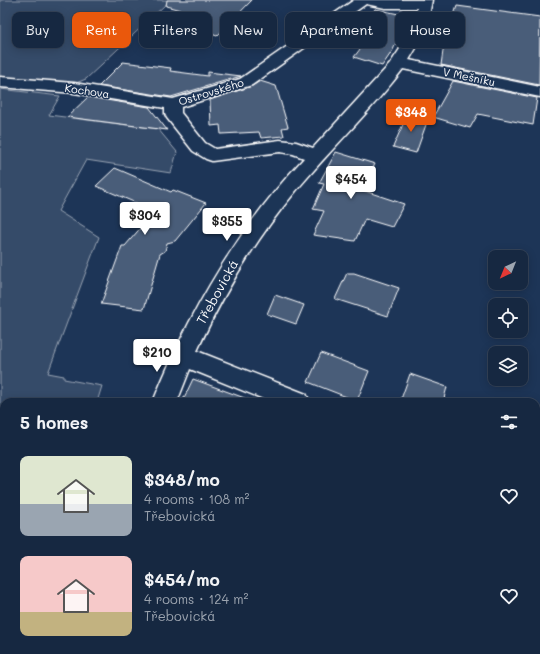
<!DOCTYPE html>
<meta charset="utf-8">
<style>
:root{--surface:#162841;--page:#23344c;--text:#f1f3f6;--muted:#9ea6b1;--line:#35445a;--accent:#ea580c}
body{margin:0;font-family:Mali,sans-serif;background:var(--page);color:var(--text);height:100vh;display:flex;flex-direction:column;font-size:15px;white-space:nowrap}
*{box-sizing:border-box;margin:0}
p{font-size:13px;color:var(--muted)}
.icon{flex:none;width:22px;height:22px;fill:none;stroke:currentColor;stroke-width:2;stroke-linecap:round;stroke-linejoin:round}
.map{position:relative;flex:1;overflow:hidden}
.drawer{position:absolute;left:0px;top:398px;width:540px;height:256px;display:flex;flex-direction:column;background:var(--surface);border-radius:12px 12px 0 0;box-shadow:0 2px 10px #0003,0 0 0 1px var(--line)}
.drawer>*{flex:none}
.hud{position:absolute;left:12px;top:12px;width:516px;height:36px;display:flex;gap:8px}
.needle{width:26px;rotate:223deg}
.fabs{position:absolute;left:488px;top:250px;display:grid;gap:8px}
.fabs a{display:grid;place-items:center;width:40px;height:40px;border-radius:8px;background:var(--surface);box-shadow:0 2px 10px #0003,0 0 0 1px var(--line);font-size:20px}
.price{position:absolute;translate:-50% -34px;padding:0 9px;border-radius:4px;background:#fff;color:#222;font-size:13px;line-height:26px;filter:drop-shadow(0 1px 2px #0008)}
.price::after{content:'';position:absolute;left:50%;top:24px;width:12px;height:9px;margin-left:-6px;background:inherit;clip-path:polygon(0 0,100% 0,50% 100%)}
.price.active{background:var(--accent);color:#fff}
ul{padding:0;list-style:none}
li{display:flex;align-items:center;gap:12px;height:100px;padding:0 20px}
li span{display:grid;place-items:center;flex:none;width:112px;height:80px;border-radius:8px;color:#555}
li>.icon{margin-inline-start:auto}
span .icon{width:48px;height:48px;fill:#fffc;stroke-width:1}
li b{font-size:17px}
h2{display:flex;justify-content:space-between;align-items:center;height:48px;padding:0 20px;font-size:17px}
.tag{padding:0 14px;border-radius:8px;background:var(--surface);box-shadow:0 2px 10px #0003,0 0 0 1px var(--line);font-size:14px;line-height:36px}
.tag.active{background:var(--accent);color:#fff}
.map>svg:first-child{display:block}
.green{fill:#364b69;stroke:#9aa5b4}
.building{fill:#4a5d79;stroke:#fff}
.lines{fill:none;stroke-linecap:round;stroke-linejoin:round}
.street-casing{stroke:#fff;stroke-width:3}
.street{fill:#1d3557;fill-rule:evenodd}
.labels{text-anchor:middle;stroke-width:3;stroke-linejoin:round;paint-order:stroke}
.far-street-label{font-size:11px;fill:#fff;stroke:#1d3557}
.street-label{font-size:13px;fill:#fff;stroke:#1d3557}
</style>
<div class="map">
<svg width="540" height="654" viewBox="0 0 540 654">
<rect width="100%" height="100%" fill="#1d3557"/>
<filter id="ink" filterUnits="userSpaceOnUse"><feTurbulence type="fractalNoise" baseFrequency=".025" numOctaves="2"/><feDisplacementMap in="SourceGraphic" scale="8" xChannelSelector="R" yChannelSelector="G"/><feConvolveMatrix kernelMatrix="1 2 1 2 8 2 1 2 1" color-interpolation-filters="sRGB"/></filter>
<g filter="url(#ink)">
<path class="green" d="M0,0h181l-5,6 -11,-1 -79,74 -15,6 -71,-6z
M0,89l60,7 -11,19 109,14 19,23 -6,21 -85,-13 -28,51 41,26 -51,136 16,3v3l38,7 -5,16h-93v95h-4z"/>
<path class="building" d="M167,0h85l-35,36 -20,-7 12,-11 -43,-12z
M457,6l83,11 -1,68 -98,-20 3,-21z
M375,9l33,7 -15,34 -11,16 -28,-9 10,-13 -10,-2z
M123,62l48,6 -1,3 38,5v-4l33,4 -70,21 -72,-11z
M260,81l16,5 12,41 -6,1 2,8 -23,2 -2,-6 -38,2 -1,-9 -9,1 -1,-26 42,-14z
M453,81l84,17 -4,27 -55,-11 -8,14 -37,-11z
M88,97l61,10 18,23 -100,-13z
M408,113l20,6 -12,34 -23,-6z
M336,152l39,12 -13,26 42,14 -12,23 -27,-8 -10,22 -42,-6 11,-24 -11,-2 11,-25 -5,-1z
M115,168l56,24 2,-2 33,13 -31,38 -8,2 -2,8 -5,3 -16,55 -43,-5 21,-58h3l30,-35 -59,-25z
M347,273h7l45,15 -11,28 -53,-17z
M275,295l29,10 -8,19 -29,-10z
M321,353l48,18 -12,30 -49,-19z
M410,374l37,13 -4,15h-43z
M193,379l57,21 -1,2h-67z"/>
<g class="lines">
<g class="street-casing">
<path id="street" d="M354,0h78l-6,31 -17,29 131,27v10l-137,-28c-33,43 -73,81 -108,123 -40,48 -72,102 -98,159l109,43 4,8h-39l-81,-33 -13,33h-24c36,-90 84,-172 151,-244l-11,-4 -13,-2 -68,9 -6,-2 -13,-8 -26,-33 -2,-4v-6l-91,-15 -74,-6v-10l74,6 99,16 67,-20zM366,4l19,4h32c-4,23 -15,38 -27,56l-77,84 -17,-6 -16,-2 -65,9 -10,-6 -24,-30v-6l71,-22z
M536,485l4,1v26l-4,-1z
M75,650h30l-1,4h-30z"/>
</g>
<use href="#street" class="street"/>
</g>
</g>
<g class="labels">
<g class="far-street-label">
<text transform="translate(469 77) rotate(12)" y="4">V Mešníku</text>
<text transform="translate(87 91) rotate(8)" y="4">Kochova</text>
<text transform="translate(211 92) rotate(-17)" y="4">Ostrovského</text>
</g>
<g class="street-label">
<text transform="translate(217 292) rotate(-61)" y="5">Třebovická</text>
</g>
</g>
</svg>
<div class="fabs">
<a><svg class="needle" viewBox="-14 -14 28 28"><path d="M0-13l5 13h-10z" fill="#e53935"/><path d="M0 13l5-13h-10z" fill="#9ea6b1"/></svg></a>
<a><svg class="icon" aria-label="locate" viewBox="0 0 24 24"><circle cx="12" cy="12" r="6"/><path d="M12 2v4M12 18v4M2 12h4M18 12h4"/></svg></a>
<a><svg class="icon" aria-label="layers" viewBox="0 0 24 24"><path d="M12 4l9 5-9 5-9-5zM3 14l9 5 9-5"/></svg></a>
</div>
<b class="price active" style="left:411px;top:133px">$348</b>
<b class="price" style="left:351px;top:200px">$454</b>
<b class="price" style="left:145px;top:236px">$304</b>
<b class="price" style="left:227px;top:242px">$355</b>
<b class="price" style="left:157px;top:373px">$210</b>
<div class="hud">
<a class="tag">Buy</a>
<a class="tag active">Rent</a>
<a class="tag">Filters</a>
<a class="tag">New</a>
<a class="tag">Apartment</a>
<a class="tag">House</a>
</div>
<section class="drawer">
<h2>5 homes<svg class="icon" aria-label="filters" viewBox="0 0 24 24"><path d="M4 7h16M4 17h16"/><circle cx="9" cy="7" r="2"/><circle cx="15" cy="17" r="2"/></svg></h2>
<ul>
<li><span style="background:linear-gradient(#dfe7d0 60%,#9aa5b1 0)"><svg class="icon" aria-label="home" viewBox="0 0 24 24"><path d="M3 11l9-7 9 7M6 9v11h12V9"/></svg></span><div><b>$348/mo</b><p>4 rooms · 108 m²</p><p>Třebovická</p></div><svg class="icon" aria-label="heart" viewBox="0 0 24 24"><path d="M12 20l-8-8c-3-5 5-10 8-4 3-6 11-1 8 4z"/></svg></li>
<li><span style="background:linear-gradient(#f6c9c9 70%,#c2b280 0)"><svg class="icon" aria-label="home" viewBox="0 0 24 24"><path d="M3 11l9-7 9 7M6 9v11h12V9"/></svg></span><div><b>$454/mo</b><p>4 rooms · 124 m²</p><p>Třebovická</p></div><svg class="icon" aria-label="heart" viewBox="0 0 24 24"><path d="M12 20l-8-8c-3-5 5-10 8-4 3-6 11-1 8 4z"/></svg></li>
</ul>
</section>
</div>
